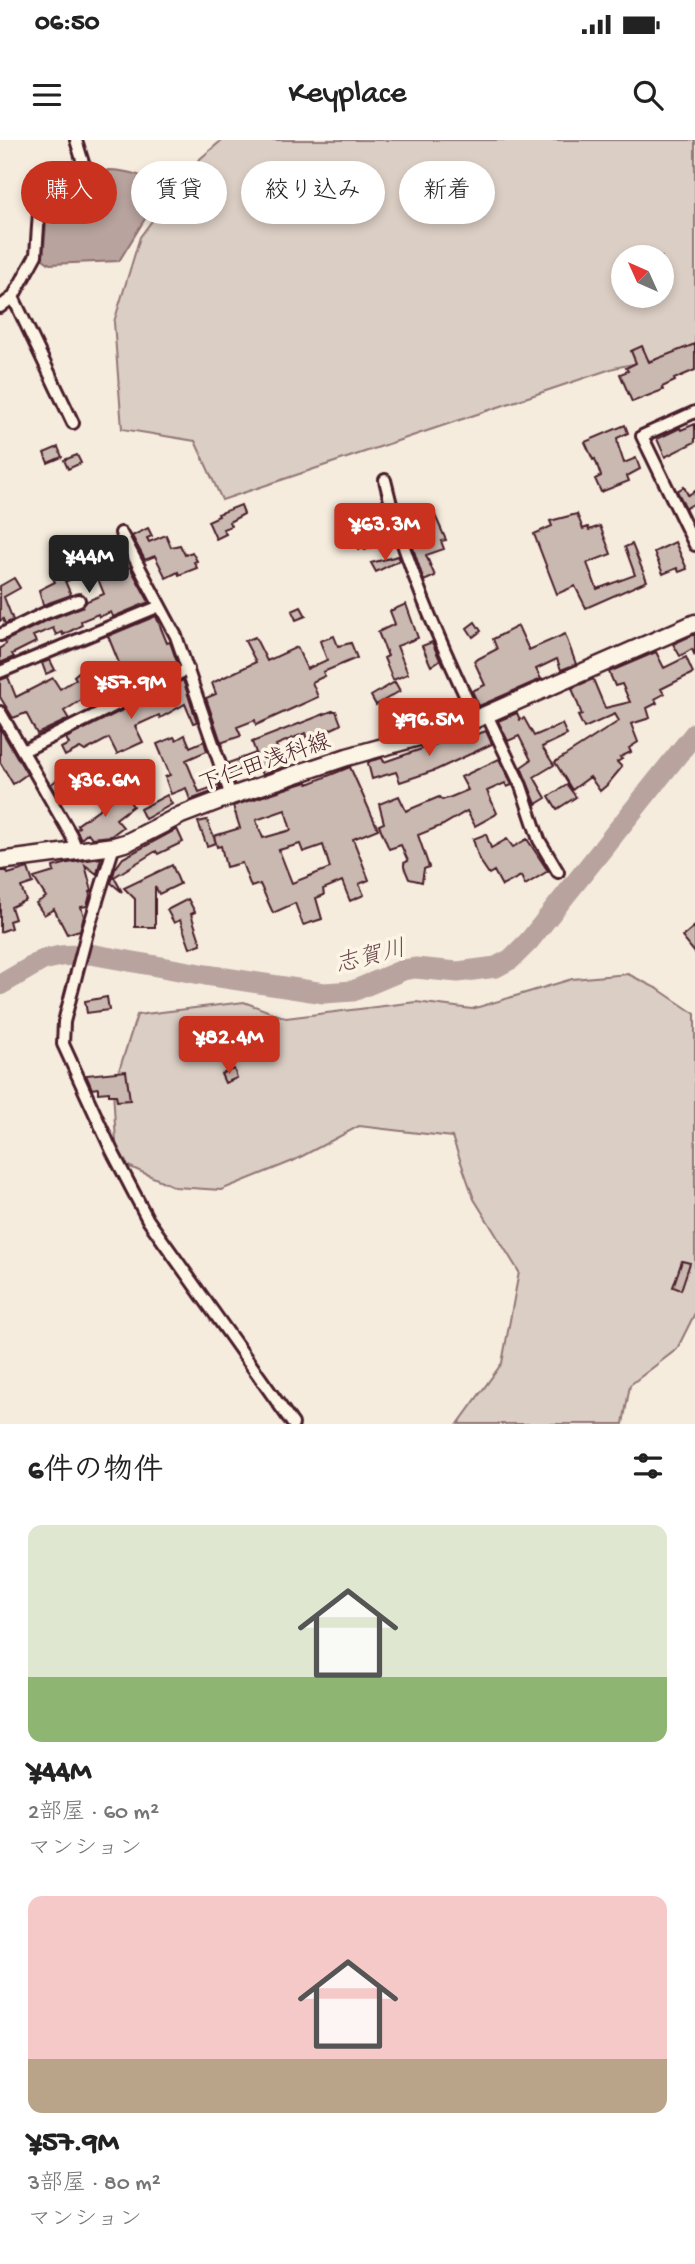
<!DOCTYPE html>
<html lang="ja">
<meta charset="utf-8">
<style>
:root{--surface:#fff;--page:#f6f6f6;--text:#222;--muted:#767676;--accent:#c8321e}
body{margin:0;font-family:"Gochi Hand","Klee One",sans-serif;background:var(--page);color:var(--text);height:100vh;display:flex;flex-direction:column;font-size:26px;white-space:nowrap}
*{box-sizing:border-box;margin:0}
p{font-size:23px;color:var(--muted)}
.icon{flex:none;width:38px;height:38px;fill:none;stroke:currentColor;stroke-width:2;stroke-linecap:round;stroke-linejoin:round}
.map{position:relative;height:1284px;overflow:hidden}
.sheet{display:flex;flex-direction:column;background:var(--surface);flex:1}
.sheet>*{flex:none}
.banner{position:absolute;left:21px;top:21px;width:654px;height:63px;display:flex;gap:14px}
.needle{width:46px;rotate:315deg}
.buttons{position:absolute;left:611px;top:105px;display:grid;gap:14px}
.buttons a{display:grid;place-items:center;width:63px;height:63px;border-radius:50%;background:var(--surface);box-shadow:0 4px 10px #0003;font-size:35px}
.price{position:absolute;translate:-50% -60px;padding:0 16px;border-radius:7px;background:var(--accent);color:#fff;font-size:23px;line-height:46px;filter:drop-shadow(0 2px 4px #0008)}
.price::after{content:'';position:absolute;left:50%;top:42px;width:21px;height:16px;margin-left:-10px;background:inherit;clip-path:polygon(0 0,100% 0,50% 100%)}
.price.current{background:#222;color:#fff}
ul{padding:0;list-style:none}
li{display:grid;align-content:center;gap:14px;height:371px;padding:0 28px}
li span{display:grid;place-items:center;height:217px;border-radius:14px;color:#555}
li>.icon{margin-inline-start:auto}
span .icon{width:126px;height:126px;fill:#fffc;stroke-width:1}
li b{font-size:30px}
h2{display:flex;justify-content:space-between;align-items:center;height:84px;padding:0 28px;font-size:30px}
.pill{padding:0 24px;border-radius:32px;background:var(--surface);box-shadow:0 4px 10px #0003;font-size:24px;line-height:63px}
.pill.current{background:var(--accent);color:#fff}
.status{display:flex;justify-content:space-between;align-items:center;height:49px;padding:0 35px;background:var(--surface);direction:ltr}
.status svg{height:19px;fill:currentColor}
header{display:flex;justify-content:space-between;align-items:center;height:91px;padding:0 28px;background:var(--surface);font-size:32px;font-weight:600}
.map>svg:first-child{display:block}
.green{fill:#dbcec4;stroke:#927678;stroke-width:2;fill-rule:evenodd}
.water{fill:#b8a39e;stroke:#8c6e70;stroke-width:2}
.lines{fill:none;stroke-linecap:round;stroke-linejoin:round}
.river{stroke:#b8a39e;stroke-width:21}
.building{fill:#cab9b1;stroke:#4a1f2b;stroke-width:2;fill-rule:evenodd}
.street-casing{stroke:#4a1f2b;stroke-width:16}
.primary-casing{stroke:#4a1f2b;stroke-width:21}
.street{stroke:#fcf5e5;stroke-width:10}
.primary{stroke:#fcf5e5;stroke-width:16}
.labels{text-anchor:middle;stroke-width:7;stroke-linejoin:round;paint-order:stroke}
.street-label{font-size:23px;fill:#4a1f2b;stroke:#fcf5e5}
.water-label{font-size:24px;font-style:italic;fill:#704d53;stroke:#fcf5e5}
</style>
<div class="status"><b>06:50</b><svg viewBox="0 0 49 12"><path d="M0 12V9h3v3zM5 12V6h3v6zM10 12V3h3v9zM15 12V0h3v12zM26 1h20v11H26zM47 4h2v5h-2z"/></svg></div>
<header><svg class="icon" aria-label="menu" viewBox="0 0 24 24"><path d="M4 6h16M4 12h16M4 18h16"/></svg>Keyplace<svg class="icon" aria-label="search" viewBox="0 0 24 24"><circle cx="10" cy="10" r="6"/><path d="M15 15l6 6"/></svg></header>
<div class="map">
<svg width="695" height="1284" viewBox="0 0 695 1284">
<rect width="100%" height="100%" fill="#f5ecde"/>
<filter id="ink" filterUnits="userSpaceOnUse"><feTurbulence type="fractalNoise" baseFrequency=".0143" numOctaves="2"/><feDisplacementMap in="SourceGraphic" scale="14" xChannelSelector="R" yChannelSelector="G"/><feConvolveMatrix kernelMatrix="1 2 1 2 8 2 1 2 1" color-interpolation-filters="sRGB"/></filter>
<g filter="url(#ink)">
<path class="green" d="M222,0h473v211l-81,17 -392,132 -27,-59 -73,-12 -8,-107 26,-85 54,-73zM623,117h39v39h-39z
M628,834l30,15 37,25v299l-18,36 -47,36 -7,39h-165l44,-61 17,-91 -45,-73 -22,-62 -93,-11 -66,35 -72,29 -46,-3 -58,-26 -4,-72 24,-74 107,-13 42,16 130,-16 56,7 100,-30z"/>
<path class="water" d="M108,30c18,0 43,7 56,18l-45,73 -69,3 -7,-5 4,-44 34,-29z"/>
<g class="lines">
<path class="river" d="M0,845l43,-25 17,-4 30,-2 116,21 118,18 29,-2 50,-21 12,-2 43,4 38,-5 15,-8 18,-18 166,-208"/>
</g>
<path class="building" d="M695,204v26l-21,9 1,2 -13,6 1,3 -31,12 -12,-28 8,-3 -2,-3 10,-5 -5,-12 11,-5 7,16z
M695,284v18l-30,15 -8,-18 23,-11 1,2z
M625,285l3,8 -11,5 1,7 6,18 12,-5 4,11 -13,7 2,5 -28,11 -6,-13 6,-3 -6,-17 -2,1 -8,-18z
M58,307l4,10 -14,6 -4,-10z
M77,315l4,8 -13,6 -4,-9z
M684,347l4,8 7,-4v12l-9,5 -9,-17z
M241,365l3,9 -15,8 2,4 -8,3 3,5 -10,5 -8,-18 11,-5 -1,-2z
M434,373l12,27 -5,1 3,8 -18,6 9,21 -11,5 -19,-57z
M577,374l6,15 5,-2 1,3 11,-4 11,28 -24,9 10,26 38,-14 -10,-28 7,-3 15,37 -61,27 -11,-22 -18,8 -23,-60 18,-8 -2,-5z
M353,375l1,4 12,-4 8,20 7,-3 5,10 -21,8 -2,-3 -4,2 -6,-18 -5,1 -5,-13z
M148,388l4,8 -5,2 2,4 17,-7 5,12 9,-2 5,10 7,-3 5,9 -3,1 3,6 -18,7 -1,-3 -12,6 -11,-22 -10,4 -13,-24z
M115,398l7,13 -4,2 8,16 4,-2 19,35 -36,15 -2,-5 -12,5 -1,-3 -17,7 1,4 -19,10 -1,-3 -6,3 -3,-7 -20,8 3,6 -24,12 2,3 -14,6v-15l6,-4 -1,-3 43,-21 34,-13 5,-6 17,-7 -10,-25 -27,12 -7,-15z
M675,402l12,27 -8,3 -2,-4 -14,6 -9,-22z
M398,416l2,4 -24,12 -5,-9z
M62,434l9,21 -28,10 -4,-15 16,-8 -2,-4z
M14,438l6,10 -16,9 9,23 -8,4 -2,-5 -3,2v-35z
M406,464l12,34 -21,8 11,28 -15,6 -9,-22 4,-2 -10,-24 17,-8 -5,-13z
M301,467l5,9 -10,4 -4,-9z
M156,476l11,27 3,-1 8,23 -44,22 -5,-10 -9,5 -9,-15 8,-4 -11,-27z
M475,482l6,9 -8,6 -6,-9z
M518,486l11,24 36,-16 11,30 -15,6 -4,-11 -21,10 5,10 -62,27 -7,-15 13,-6 -11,-24 23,-12 -4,-10z
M695,494v22l-3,-7 -12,7 -7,-12z
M334,496l4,10 13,-3 6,15 -34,14 2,4 -13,6 6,15 -62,28 -1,-5 -18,7 4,9 -18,6 -1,3 -16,-47 10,-4 -4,-11 44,-21 -11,-21 10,-4 12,24 30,-14 10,22 20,-9 -7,-19z
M432,502l8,18 -9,6 -9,-20z
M656,512l8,16 22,-11 7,16 -32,16 3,5 -9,5 2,4 -10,5 3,10 -19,6 7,18 -9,6 2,4 -11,5 2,2 -5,3 5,5 -15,18 -7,6 -10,-14 -18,13 -17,-28 64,-41 -4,-7 -31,14 -6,-12 4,-1 -10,-27 21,-9 12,29 25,-6 -8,-18 -7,2 -6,-14z
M50,520l5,10 -9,4 -4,-11z
M81,530l5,8 3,-1 14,25 -8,4 -4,-8 -3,2 -2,-3 -22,14 5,8 -32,15 -11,-21 -13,5 -13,-21v-17l8,-3 8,20 37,-19 7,11 16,-10 -2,-3z
M183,540l14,42 -4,1 -8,-19 -25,14 -1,-3 -24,11 8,16 -26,12 -8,-16 -24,13 -5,-3 -15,8 -4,-8 8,-4 -3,-6z
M395,542l5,9 -24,14 -5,-9z
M332,571h4l5,13 -3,2 -31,14 -2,-7 -29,12 8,22 -22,8 -4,-12 -27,10 -3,-10 28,-10 -4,-11z
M517,573l3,7 4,-2 10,18 28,-12 5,11 -25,12 12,18 -20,12 12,21 -10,6 -15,-37 10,-7 -12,-24 -11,5 -10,-20z
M0,588l27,46 -14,10 -13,-22z
M486,591l6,13 -56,26 -36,12 -4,-10 -24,7 -4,-16 2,-2 12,-3 2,4 61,-21 11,-4 5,3z
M185,595l5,12 14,-6 3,10 -21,9 13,32 20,-7 1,4 -30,11 -4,-12 -15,6 -6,-17 5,-2 -13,-31 17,-7 2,3z
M499,619l13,26 -5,2 -2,-4 -18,8 10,22 -2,2 -20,11 -8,-15 -24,14 -25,10 11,32 -5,2 -2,13 -13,-3 -5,-12v-4l4,-2 -7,-16 -12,4 -10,-24 5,-2 -5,-19 20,-8 7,15 33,-14 3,3 9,-3 17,-7 -7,-13z
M350,627l28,62 -25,10 16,41 -10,4 5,11 -14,6 -8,-20 -19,8 1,6 -8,3 6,21 -19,6 -8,-22 -22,10 -13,-29 -9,3 -9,-24 -16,4 -5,-21 -4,1 -3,-11 26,-8 -7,-22 61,-20 13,-4 1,2zM285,670l6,20 -28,8 -7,-18zM300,704l3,8 20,-7 7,23 -38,15 -13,-33z
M60,638l8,11 -10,7 -7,-12z
M567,645l9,12 -19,12 -8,-13z
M123,652l10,14 -17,13 7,8 -12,9 -19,2 -4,-5 -7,6 -5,-10 3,-2 -2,-2z
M167,655l5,9 -27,15 -5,-10z
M207,680l9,23 -9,3 -9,-24z
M177,689l6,13 -25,12 -2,-3 -42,26 8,15 -11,-9 4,-14 8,-11z
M486,694l5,14 16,-9 6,8 14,-8 21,32 -23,14 -4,-9 -19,10 -8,-15 -5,3 -10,-15 -6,-20z
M101,718l-4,16 -12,-9 7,26 -3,1 1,3 -3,11 -6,1 3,9 -4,14 -13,4 -13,-25 -10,6 -8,-12 10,-6 -12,-19 20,-6 -1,-5 15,-4z
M172,725l8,19 -21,10 -4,-8v41h-20v-28l-11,-11z
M28,728l5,15 -12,4 5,13 -15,7 4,12 -6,2 2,7 -11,4v-61h7l1,3z
M188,759l7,13 -4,2 10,30 -11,4 -10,-28 -6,3 -7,-13z
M695,786v27l-13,-16z
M107,857l2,13 -22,3 -2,-12z
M234,929l3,9 -12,5 -4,-9z
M126,931l4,29 -13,1 -1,-6h-7v-3l-11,1v-5l-6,1 -6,-14z
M682,1121l8,2 -9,27 -8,-3z"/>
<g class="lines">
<g class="street-casing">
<path id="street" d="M13,157l60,126
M0,167l13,-10 23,-42 3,-43 45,-46 -8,-26
M695,272l-53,24 53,109
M385,340c19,83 55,162 91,239
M121,393l55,103 55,160
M0,495l45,-22 34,-13
M0,532l160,-66
M0,572l71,123 6,15
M487,575l34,71 18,54 19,32
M23,611l165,-82
M114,706l-27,87 -23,89 -1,22 49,107 36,69 145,204"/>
</g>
<g class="primary-casing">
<path id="primary" d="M0,721l114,-15 14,-4 53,-27 50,-19 116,-39 104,-29 25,-9 219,-96"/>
</g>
<use href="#street" class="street"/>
<use href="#primary" class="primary"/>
</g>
</g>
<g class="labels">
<g class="street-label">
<text transform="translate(264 621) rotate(-19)" y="8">下仁田浅科線</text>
</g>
<g class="water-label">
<text transform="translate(370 815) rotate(-14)" y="8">志賀川</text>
</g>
</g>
</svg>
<div class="buttons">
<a><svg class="needle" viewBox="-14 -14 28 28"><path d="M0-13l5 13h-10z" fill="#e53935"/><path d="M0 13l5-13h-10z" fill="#767676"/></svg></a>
</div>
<b class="price" style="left:385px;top:423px">¥63.3M</b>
<b class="price current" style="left:89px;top:455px">¥44M</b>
<b class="price" style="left:131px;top:581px">¥57.9M</b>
<b class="price" style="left:429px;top:618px">¥96.5M</b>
<b class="price" style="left:105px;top:679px">¥36.6M</b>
<b class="price" style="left:229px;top:936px">¥82.4M</b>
<div class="banner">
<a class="pill current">購入</a>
<a class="pill">賃貸</a>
<a class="pill">絞り込み</a>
<a class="pill">新着</a>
</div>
</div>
<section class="sheet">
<h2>6件の物件<svg class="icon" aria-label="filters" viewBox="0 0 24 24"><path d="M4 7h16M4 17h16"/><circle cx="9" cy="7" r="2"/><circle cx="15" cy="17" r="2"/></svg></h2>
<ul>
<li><span style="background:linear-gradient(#dfe7d0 70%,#8fb573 0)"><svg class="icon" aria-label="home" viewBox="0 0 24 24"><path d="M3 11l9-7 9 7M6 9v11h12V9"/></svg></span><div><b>¥44M</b><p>2部屋 · 60 m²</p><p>マンション</p></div></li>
<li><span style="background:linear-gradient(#f6c9c9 75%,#b9a48a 0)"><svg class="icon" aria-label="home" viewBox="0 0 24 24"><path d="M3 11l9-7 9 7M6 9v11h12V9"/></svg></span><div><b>¥57.9M</b><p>3部屋 · 80 m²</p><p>マンション</p></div></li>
</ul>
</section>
